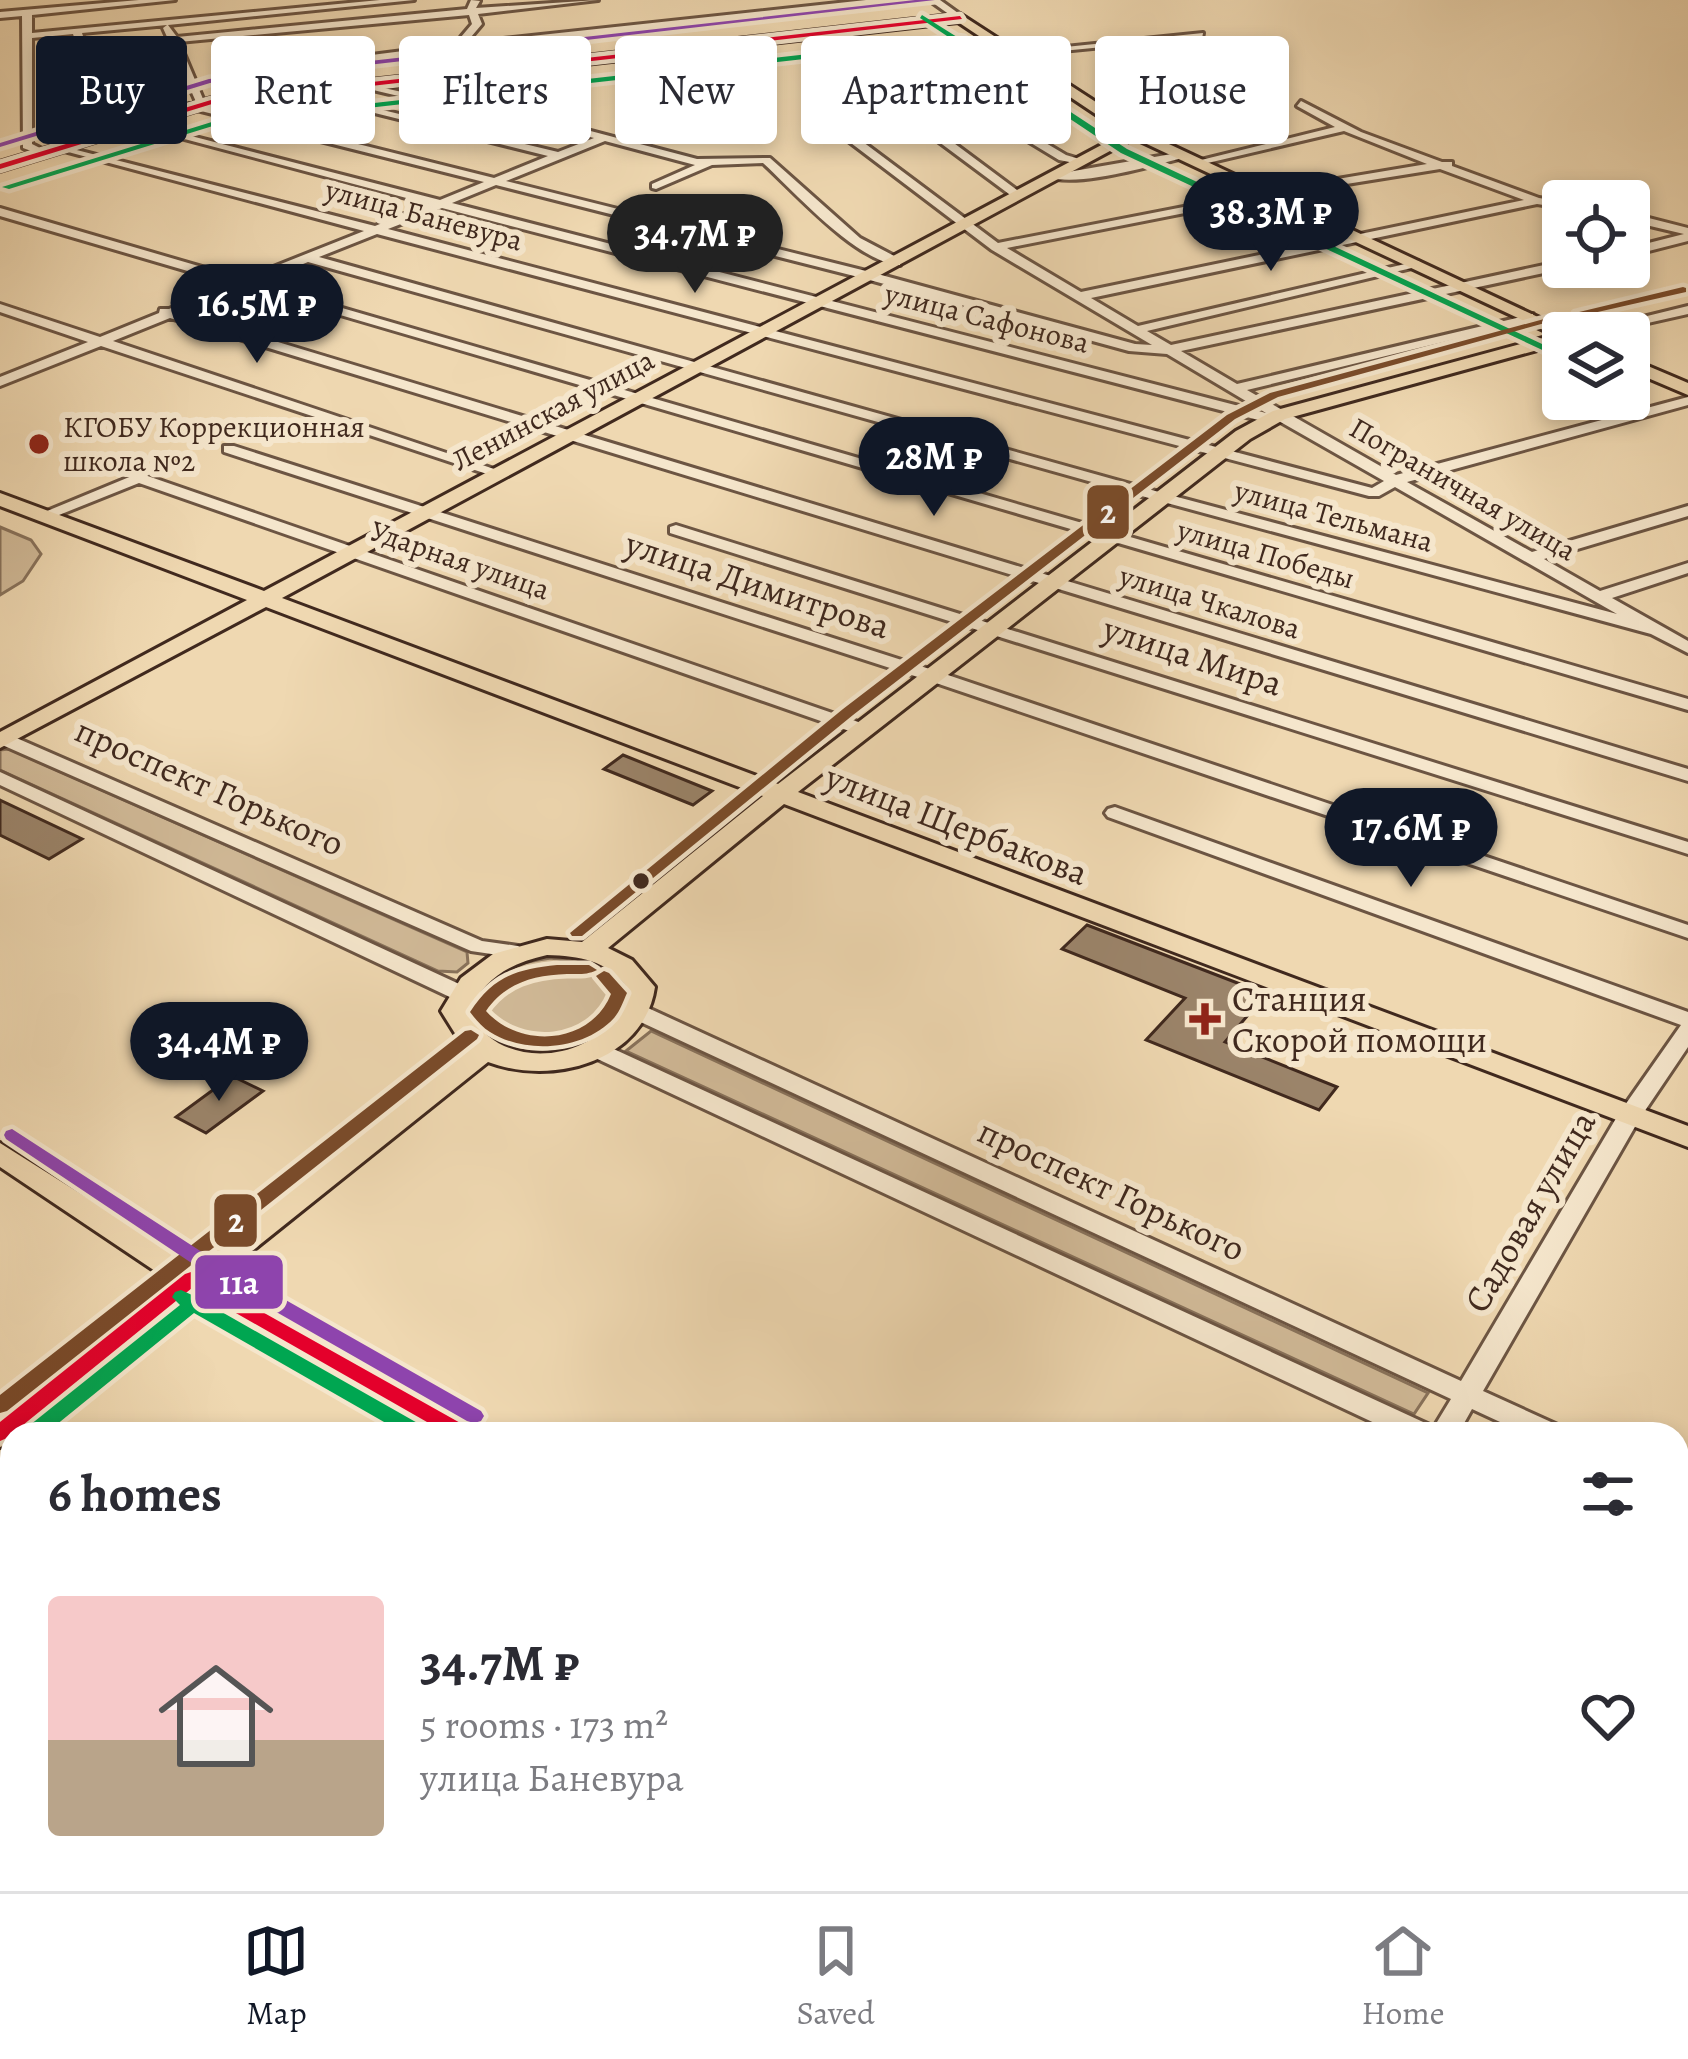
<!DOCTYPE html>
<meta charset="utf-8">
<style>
:root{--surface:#fff;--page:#f7f7f7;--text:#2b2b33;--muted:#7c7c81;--line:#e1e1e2;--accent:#111827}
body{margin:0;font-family:Alegreya,serif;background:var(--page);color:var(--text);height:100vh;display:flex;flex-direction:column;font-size:45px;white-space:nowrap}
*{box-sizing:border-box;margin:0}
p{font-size:39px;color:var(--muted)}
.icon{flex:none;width:66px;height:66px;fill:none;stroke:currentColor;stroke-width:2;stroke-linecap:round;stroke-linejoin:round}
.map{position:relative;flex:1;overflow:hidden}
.panel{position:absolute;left:0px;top:1422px;width:1689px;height:471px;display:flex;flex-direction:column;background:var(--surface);border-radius:36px 36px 0 0;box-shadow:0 6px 18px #0003}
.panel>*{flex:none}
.banner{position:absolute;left:36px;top:36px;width:1617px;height:108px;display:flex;gap:24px}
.buttons{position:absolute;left:1542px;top:180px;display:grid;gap:24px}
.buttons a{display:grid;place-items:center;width:108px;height:108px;border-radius:12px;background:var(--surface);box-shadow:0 6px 18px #0003;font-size:60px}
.price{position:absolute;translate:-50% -102px;padding:0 27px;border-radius:42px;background:var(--accent);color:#fff;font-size:39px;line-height:78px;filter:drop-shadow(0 3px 6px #0008)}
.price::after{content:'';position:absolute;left:50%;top:72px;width:36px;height:27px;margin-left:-18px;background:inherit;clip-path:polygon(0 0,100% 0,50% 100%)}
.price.current{background:#222;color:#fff}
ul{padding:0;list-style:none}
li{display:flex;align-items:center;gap:36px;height:300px;padding:0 48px}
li+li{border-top:3px solid var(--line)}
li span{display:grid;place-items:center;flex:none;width:336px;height:240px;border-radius:12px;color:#555}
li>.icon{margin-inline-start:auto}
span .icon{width:144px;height:144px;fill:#fffc;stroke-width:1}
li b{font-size:51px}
h2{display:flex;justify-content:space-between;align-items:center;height:144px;padding:0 48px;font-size:51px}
.tag{padding:0 42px;border-radius:12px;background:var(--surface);box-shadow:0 6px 18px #0003;font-size:42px;line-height:108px}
.tag.current{background:var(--accent);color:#fff}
.tab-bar{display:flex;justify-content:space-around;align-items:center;height:168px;border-top:3px solid var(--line);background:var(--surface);font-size:33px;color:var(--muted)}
.tab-bar a{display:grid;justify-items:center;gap:6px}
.tab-bar .current{color:var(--accent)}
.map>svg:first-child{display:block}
.green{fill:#d1ba98;stroke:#88725b;stroke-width:3}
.building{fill:#9b846a;stroke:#40291e;stroke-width:3}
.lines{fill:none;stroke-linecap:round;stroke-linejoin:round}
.minor-casing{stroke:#6c5543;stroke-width:6}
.major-casing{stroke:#40291e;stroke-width:6}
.minor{fill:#f5e6cc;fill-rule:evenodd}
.major{fill:#efd8b1;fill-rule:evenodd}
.bus-1-casing{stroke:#f5e6cc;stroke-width:9}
.bus-2-casing{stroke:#f5e6cc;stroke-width:9}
.bus-3-casing{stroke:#f5e6cc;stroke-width:9}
.bus-4-casing{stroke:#f5e6cc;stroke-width:9}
.bus-1{fill:#e4002b;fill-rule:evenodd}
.bus-2{fill:#00a651;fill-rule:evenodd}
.bus-3{fill:#7a4b2a;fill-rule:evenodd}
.bus-4{fill:#8e44ad;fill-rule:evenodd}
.poi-dot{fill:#8f2418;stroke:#f5e6cc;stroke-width:4.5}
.bus-dot{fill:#40291e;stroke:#f5e6cc;stroke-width:4.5}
.labels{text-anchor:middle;stroke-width:12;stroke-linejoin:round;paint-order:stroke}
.far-street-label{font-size:30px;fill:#40291e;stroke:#f5e6cc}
.far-poi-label{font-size:30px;fill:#40291e;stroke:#f5e6cc;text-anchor:start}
.street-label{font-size:36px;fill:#40291e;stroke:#f5e6cc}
.poi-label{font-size:36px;fill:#40291e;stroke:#f5e6cc;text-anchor:start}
.line-badge{stroke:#f5e6cc;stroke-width:4.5}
.badge-label{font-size:33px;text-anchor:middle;font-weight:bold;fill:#fff}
</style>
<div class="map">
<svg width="1688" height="1891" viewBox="0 0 1688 1891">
<rect width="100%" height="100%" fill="#efd8b1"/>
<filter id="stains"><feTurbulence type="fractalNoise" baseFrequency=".00167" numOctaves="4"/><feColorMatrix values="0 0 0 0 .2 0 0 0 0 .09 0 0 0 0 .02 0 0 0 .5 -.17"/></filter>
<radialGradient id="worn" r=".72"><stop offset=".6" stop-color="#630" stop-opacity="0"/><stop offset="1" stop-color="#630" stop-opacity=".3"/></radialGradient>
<path class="green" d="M0,527l31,13 10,14 -18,27 -23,14z
M9,749l458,203 1,11 -11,9 -19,-1 -438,-201v-20z
M551,958c34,5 54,7 68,41 -23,57 -108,64 -146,19 2,-45 39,-55 78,-60z
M651,1031l777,362 -14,21 -788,-363z"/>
<path class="building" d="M623,755l89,36 -19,14 -89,-36z
M0,800l82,39 -33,20 -49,-24z
M1087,925l179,69 -41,48 112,45 -18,23 -173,-70 39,-42 -123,-49z
M232,1076l31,15 -57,42 -30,-16z"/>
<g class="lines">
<g class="minor-casing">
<path id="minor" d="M139,0h36l-143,15v18l348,-33h34l-246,25 9,12 290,-28 4,-9 9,1 -4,7 122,-8 -120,14 4,10 -11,13 4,5 391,-42h30l-417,47 18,21 8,-1 59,57 133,35 73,-1 90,80 40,21v6c-43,-2 -105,-73 -137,-102l-51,2 -56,24 -4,-1v-4l43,-19 -90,-24 -99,40 368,92 261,71 17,1 -160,-95 -145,-110v-4h8l143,107 268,-52 161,-27 -83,-33 -145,34 -6,-3 142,-35 -38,-21 4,-5 60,31 81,30h10v4l87,32 24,4v6l-26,-4 -446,94 47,28 280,-65 6,4 -277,66 24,14 392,-84v6l4,1 -386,83 56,33 296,-70v6l-286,70 149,85 292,-78v8l-281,77 125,70 156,-46v10l-144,43 56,32 88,-28v10l-76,25 76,43v12l-37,-19 -495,-134 -848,-238 -52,21 1432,416v11l-1443,-423 -63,26 1506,456v12l-1518,-463 -57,23 393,132 -13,3 -392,-130 -101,40v-9l88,-35 -88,-30v-8l100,33 59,-24 1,-4h9l63,-25 -232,-68v-8l243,71 121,-48 -307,-82v-4l318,81 54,-22 -301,-80 5,-3 307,79 44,-18 -295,-74v-4h8l-34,-76 4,-3 -85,8 33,99 -5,3 -5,-3 -32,-98 -41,4v106l18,9 -5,3 -22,-8 -1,-132 -22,2v-6zM469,15l3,9 -11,13 5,6 -118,15 5,3 117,-13 19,24 8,-1 31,30 -53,7 -114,-25 -5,3 119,28 59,-7 22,21 38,10 -36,14 -259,-62 -5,3 254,63 -54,22 -288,-72 -27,-64zM1440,169l84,31 -443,92 -74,-44 259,-51zM496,185l370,94 263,72 38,3 99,59 -814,-210zM442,208l824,214 11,-2 107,61 -12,7 -984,-259zM377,234l992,262h10l16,-9 222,127 -451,-120 -847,-237z
M929,0h11l25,18 -8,2z
M1203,33l-13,71 -56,32 -4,-5 50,-29 15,-64 -184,18 -5,-3z
M927,129h8l86,64v4h-8l-86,-64z
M1026,136h8l32,19 20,6 -6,3 -21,-4 -33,-20z
M1183,152l5,3 -1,2c-35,8 -111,32 -142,19z
M1629,213l59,15v13l-59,15v-8l55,-14 -55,-13z
M1688,306v8l-85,19h-25z
M224,446h10l705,226 749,253v13l-761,-258 -703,-228z
M139,473l728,252 3,4 -9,5 -6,-1 -716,-250 -90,36 -6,2 -8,-5z
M676,525l1012,317v12l-1018,-321v-6z
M5,733l477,208 36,5 11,6 -11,6 -47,-7 -471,-207v-9z
M0,772l470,217 3,5 -3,5h-16l-454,-214z
M1115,807l573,205v35l-48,71 -157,273 79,36 4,7h-40l-54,-25 -14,25h-60l-809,-379 -3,-5 11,-7 8,2 829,382 17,-28 -819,-381 -3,-5 3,-5h16l813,373 157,-266 63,-90 -573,-208 -3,-4 3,-4z
M1677,1480l11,4v23l-11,-4z
M1677,1538l11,4v25l-11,-4z
M1170,1881h33l-4,10h-33z"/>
</g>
<g class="major-casing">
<path id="major" d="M960,14l179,116 433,203h-9v10l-278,76 -35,20 -452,353 890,334v21l-904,-343 -176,144 24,12 23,27c-11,75 -103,99 -167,75l-271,217 259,145 5,10h-46l-240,-138 -172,138h-11v9l-12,4v-33l170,-133 -170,-114v-24l192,121 274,-213 -25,-40 20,-33 32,-24 54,-15 35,3 181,-146 -497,-189 -266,141v-16l247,-132 -247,-94v-13l264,98 860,-458 -166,-111 -746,84 -212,65v-9l211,-64zM1134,138l420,197 -281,76 -37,20 -458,353 -496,-186zM547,955c33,1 59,5 80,32 -11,73 -126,93 -158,24 16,-34 42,-48 78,-56z
M1629,358l59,25v12l-59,-25z
M1195,1881h55l4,10h-55z"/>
</g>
<use href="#minor" class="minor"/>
<use href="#major" class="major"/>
<g class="bus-1-casing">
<path id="bus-1" d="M960,16l2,3 -750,85 -212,65v-5l211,-64z
M191,1272l280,157 3,5h-26l-256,-146 -185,150 -7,3v-19l185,-148z"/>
</g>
<g class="bus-2-casing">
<path id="bus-2" d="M922,15l35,22 7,1 -1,3 164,108 432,203 -8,2 -430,-201 -166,-111 -739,83 -207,64 -7,-2 213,-66 735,-83 -30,-20z
M204,1288l6,2 3,5 -7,8 222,126 3,5h-26l-211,-121 -149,121h-23l3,-5 155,-124 -8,-8 3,-5 6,-2 11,5z"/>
</g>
<g class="bus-3-casing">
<path id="bus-3" d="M1683,287l3,1v4l-106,24 -5,-3z
M1555,316l8,2 -285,79 -43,22 -382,296 -271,221h-10l-2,-3 273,-224 384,-294 43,-22z
M557,965h32l8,5c-10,5 -18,4 -30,4 -33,1 -62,9 -81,37 35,39 105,33 125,-17l-15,-18 8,-5 5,2 18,20c-4,9 -7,18 -13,25 -29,32 -88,37 -124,14 -8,-5 -14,-12 -20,-20 23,-35 46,-43 87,-47z
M471,1030l8,5 -2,4 -470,372 -7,2v-18l465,-364z"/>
</g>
<g class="bus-4-casing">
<path id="bus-4" d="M915,0h20l-725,83 -210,64v-4l209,-64z
M12,1129l196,127 273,155 3,5 -3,5 -7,2 -7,-2 -271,-155 -190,-127 -2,-4 2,-4z"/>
</g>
<use href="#bus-1" class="bus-1"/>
<use href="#bus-2" class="bus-2"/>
<use href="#bus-3" class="bus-3"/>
<use href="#bus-4" class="bus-4"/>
</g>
<g class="poi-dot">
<circle cx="39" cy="444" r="12"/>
<path d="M1199 1001h12v12h12v12h-12v12h-12v-12h-12v-12h12z"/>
</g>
<circle class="bus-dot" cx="641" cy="881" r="10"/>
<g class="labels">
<g class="far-street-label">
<text transform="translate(424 215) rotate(15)" y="10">улица Баневура</text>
<text transform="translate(987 318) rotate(14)" y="10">улица Сафонова</text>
<text transform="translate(553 410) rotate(-28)" y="10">Ленинская улица</text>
<text transform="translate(1463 489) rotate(30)" y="10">Пограничная улица</text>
<text transform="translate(1334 516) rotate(15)" y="10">улица Тельмана</text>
<text transform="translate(1266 554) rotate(16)" y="10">улица Победы</text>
<text transform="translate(460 560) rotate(19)" y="10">Ударная улица</text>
<text transform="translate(1210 602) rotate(17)" y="10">улица Чкалова</text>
</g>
<g class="far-poi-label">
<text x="63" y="437">КГОБУ Коррекционная<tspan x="63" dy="34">школа №2</tspan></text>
</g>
<g class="street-label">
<text transform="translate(758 584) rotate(18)" y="13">улица Димитрова</text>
<text transform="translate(1193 655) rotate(18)" y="13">улица Мира</text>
<text transform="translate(210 786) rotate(24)" y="13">проспект Горького</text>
<text transform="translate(957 824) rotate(21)" y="13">улица Щербакова</text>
<text transform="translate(1112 1189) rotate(25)" y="13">проспект Горького</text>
<text transform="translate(1529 1211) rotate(-60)" y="13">Садовая улица</text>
</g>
<g class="poi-label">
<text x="1232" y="1011">Станция<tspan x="1232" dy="41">Скорой помощи</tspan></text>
</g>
</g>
<g class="line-badge">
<rect x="1085" y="483" width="46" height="58" rx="12" fill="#7a4b2a"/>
<rect x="212" y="1192" width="47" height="57" rx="12" fill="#7a4b2a"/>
<rect x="193" y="1253" width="92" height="58" rx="12" fill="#8e44ad"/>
</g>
<g class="badge-label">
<text x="1108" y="523">2</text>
<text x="236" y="1232">2</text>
<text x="239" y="1294">11а</text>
</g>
<rect width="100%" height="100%" filter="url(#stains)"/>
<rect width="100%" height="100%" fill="url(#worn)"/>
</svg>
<div class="buttons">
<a><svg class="icon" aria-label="locate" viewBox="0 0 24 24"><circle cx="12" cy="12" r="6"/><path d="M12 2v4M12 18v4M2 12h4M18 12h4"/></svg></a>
<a><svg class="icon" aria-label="layers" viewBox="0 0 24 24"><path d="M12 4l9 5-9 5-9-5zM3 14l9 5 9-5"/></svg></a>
</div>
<b class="price" style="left:1271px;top:274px">38.3M ₽</b>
<b class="price current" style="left:695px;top:296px">34.7M ₽</b>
<b class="price" style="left:257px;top:366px">16.5M ₽</b>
<b class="price" style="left:934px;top:519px">28M ₽</b>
<b class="price" style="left:1411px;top:890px">17.6M ₽</b>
<b class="price" style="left:219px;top:1104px">34.4M ₽</b>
<div class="banner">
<a class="tag current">Buy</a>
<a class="tag">Rent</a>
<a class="tag">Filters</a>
<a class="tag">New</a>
<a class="tag">Apartment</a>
<a class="tag">House</a>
</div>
<section class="panel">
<h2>6 homes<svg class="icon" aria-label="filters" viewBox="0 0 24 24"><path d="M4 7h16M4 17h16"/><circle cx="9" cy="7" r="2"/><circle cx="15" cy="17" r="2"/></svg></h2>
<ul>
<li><span style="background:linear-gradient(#f6c9c9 60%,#b9a48a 0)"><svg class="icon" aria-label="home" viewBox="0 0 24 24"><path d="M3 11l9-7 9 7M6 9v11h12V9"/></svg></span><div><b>34.7M ₽</b><p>5 rooms · 173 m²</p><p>улица Баневура</p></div><svg class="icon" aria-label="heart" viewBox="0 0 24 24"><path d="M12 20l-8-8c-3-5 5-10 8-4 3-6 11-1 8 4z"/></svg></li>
</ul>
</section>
</div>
<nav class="tab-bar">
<a class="current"><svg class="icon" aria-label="map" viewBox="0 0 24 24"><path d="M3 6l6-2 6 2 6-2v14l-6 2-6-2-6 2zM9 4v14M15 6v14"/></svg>Map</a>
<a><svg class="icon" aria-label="saved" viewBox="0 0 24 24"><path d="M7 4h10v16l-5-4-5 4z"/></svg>Saved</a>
<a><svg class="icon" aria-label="home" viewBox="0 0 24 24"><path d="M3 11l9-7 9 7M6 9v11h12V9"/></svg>Home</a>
</nav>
